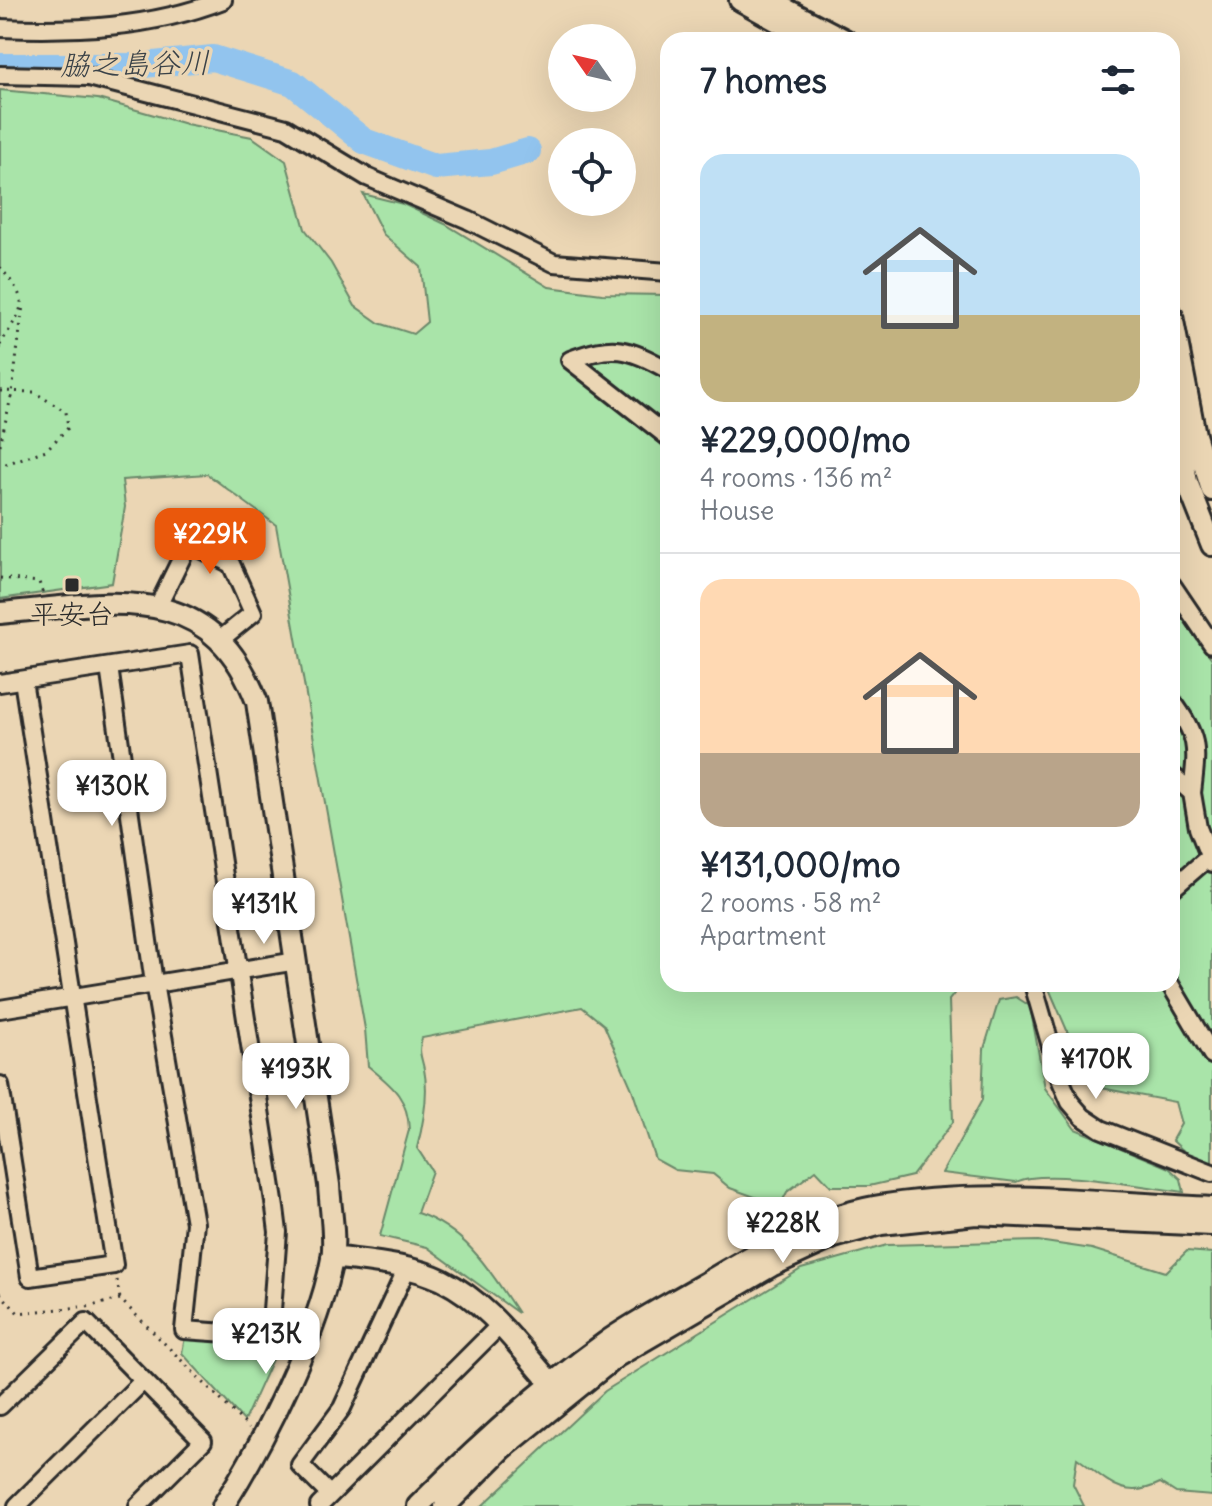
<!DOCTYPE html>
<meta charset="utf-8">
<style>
:root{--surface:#fff;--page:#f6f6f7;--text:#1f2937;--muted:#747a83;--line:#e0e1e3;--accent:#ea580c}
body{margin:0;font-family:Delius,"Klee One",sans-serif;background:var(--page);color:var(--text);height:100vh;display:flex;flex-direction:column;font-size:30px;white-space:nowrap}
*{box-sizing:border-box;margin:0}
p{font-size:26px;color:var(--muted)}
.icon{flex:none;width:44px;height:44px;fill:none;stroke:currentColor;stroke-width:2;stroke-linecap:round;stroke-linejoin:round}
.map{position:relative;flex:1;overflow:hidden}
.details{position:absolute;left:660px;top:32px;width:520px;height:960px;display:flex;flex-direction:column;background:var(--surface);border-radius:24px;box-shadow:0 8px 32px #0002}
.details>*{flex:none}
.needle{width:52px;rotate:304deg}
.fabs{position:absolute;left:548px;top:24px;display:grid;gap:16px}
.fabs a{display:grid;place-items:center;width:88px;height:88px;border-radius:50%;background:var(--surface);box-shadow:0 8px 32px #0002;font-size:40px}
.price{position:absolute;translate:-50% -68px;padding:0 18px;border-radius:16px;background:#fff;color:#222;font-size:26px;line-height:52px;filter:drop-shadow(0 2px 4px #0008)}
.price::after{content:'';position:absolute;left:50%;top:48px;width:24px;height:18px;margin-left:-12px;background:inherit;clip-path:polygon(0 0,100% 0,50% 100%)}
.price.current{background:var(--accent);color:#fff}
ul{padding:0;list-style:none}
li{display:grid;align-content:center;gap:16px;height:424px;padding:0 40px}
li+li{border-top:2px solid var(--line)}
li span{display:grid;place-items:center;height:248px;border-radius:24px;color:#555}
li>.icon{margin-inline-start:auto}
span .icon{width:144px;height:144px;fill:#fffc;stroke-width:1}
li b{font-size:34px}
h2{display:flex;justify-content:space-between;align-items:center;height:96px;padding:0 40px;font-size:34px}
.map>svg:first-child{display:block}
.green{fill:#a9e4a9;stroke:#6a886a;stroke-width:2}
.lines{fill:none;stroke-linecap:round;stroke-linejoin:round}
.river{stroke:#92c4ee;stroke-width:26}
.minor-casing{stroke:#2b2b2b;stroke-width:22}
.tertiary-casing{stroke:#2b2b2b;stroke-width:26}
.path{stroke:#2b2b2b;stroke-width:3;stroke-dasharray:2 6;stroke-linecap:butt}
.minor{stroke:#ebd6b4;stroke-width:16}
.tertiary{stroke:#ebd6b4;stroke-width:20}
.poi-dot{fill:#2b2b2b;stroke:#ebd6b4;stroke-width:3}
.labels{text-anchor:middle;stroke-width:7;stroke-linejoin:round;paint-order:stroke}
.poi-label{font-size:28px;fill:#2b2b2b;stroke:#ebd6b4}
.water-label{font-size:30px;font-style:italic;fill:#3a4248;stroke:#ebd6b4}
</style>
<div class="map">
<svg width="1212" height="1506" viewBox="0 0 1212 1506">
<rect width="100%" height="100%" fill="#ebd6b4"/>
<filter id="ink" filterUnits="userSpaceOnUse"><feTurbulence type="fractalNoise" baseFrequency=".0125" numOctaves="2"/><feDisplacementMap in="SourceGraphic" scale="16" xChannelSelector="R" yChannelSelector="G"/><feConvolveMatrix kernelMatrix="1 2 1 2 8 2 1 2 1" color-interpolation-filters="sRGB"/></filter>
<g filter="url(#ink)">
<path class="green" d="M0,90l98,9 88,25 66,13 34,24 19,68 26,34 24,43 24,17 34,11 14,-12 -6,-55 -38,-33 -20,-40 40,10 42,20 104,63 53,7 66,1v689h294l-13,16 4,122 -41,54 -43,10h-38l-15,-16 -29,22 -7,14 -50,-18 -17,-14 -38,-4 -20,-11 -23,-70 -28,-64 -22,-18 -160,31c-4,14 -1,17 2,31 5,24 -1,56 -7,79l15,23 -15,42c49,16 74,59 101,100l-91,-66 -47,-11 29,-106c-1,-33 -17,-44 -41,-64l-3,-37 -89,-504 -69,-51 -85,6 3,27 -13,76 -112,16z
M1172,603l40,56v510l-19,-9 -21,-20 9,-16 -6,-22 -84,-16 -44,-102h125z
M1016,997l14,9 15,82 30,41 94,39 12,11 3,13c-37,-4 -137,-25 -168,-10l-74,-9 40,-73 2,-51 15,-49z
M1038,1241l54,8 74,23 21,-21 25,2v243l-36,-3 -16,-10c-38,19 -53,-4 -83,-25l-4,26 11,22h-602l123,-115 196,-122 86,-24z
M185,1337l94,7 -35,77 -62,-68z"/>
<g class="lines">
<path class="river" d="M0,66h134l79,-8 80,25 71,58 72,26 55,-5 37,-11"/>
<g class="minor-casing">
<path id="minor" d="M0,28c76,3 151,0 223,-28
M0,75l89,2 197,51 81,49 101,43 86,43 114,9
M668,370c-40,-22 -54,-27 -98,-10l98,77
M1172,585l40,59
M158,606l31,-63 42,21 22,49 -32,26
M0,683l190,-29 85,554 3,24 -8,104 -86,-6 11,-107 -41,-240 -45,-316
M1172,701c28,37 25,48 20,92
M1172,775l20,18 6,35 14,35
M1172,889l37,-32
M1033,984l28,97 9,21 13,15 18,12 111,44
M1170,984l42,71
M0,1009l297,-48
M0,1085l30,192 84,-12 -91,-585
M0,1406l86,-84 117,119 -65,65
M330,1495l-30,-30 42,-57 65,-140
M17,1506l126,-125
M319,1506l182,-182"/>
</g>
<g class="tertiary-casing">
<path id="tertiary" d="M740,0l72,40
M768,0l77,40
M1172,316l23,119 17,55
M1172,400l15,82 25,63
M0,613c108,-9 209,-38 257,89l72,483c1,23 7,51 3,74 -13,72 -69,185 -109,247
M332,1257c36,5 76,7 110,23 49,24 80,72 116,111
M418,1506c59,-59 119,-114 187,-163 32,-23 69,-41 104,-62 51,-30 105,-63 165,-74 110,-20 226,-4 338,1
M445,1506l57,-57 115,-93 154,-90 63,-29 47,-13 95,-10 236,11"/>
</g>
<path class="path" d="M0,267c32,39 24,37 0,78
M0,391l34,1 32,20 2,16 -22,22 -46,16
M0,445l12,-52 11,-88
M0,578l39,4 4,12
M117,1280l3,19
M0,1293l18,20 62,-6
M87,1307l33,-8 129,129"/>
<use href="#minor" class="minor"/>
<use href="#tertiary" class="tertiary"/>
</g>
</g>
<rect class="poi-dot" x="64" y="577" width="16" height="16" rx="4"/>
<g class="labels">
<g class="poi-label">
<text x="72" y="624">平安台</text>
</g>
<g class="water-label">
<text transform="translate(135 64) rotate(-1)" y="10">脇之島谷川</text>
</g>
</g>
</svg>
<div class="fabs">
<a><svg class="needle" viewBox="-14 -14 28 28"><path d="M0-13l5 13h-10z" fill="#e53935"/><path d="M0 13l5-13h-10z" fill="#747a83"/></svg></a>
<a><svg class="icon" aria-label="locate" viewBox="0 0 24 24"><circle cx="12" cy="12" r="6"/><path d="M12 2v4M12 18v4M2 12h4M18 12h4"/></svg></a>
</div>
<b class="price current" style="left:210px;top:576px">¥229K</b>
<b class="price" style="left:112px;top:828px">¥130K</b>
<b class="price" style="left:264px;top:946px">¥131K</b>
<b class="price" style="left:1096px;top:1101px">¥170K</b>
<b class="price" style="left:296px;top:1111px">¥193K</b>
<b class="price" style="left:783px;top:1265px">¥228K</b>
<b class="price" style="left:266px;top:1376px">¥213K</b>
<section class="details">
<h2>7 homes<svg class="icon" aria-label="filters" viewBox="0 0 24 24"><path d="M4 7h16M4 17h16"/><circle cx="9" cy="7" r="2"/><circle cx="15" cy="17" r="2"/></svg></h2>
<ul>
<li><span style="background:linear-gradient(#bfe0f5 65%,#c2b280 0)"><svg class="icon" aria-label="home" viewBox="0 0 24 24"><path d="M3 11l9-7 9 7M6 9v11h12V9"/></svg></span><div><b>¥229,000/mo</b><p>4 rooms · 136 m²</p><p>House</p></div></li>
<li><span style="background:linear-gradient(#ffd9b3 70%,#b9a48a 0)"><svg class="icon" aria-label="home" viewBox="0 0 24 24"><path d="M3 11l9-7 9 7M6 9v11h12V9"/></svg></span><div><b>¥131,000/mo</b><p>2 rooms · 58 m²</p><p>Apartment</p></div></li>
</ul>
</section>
</div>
